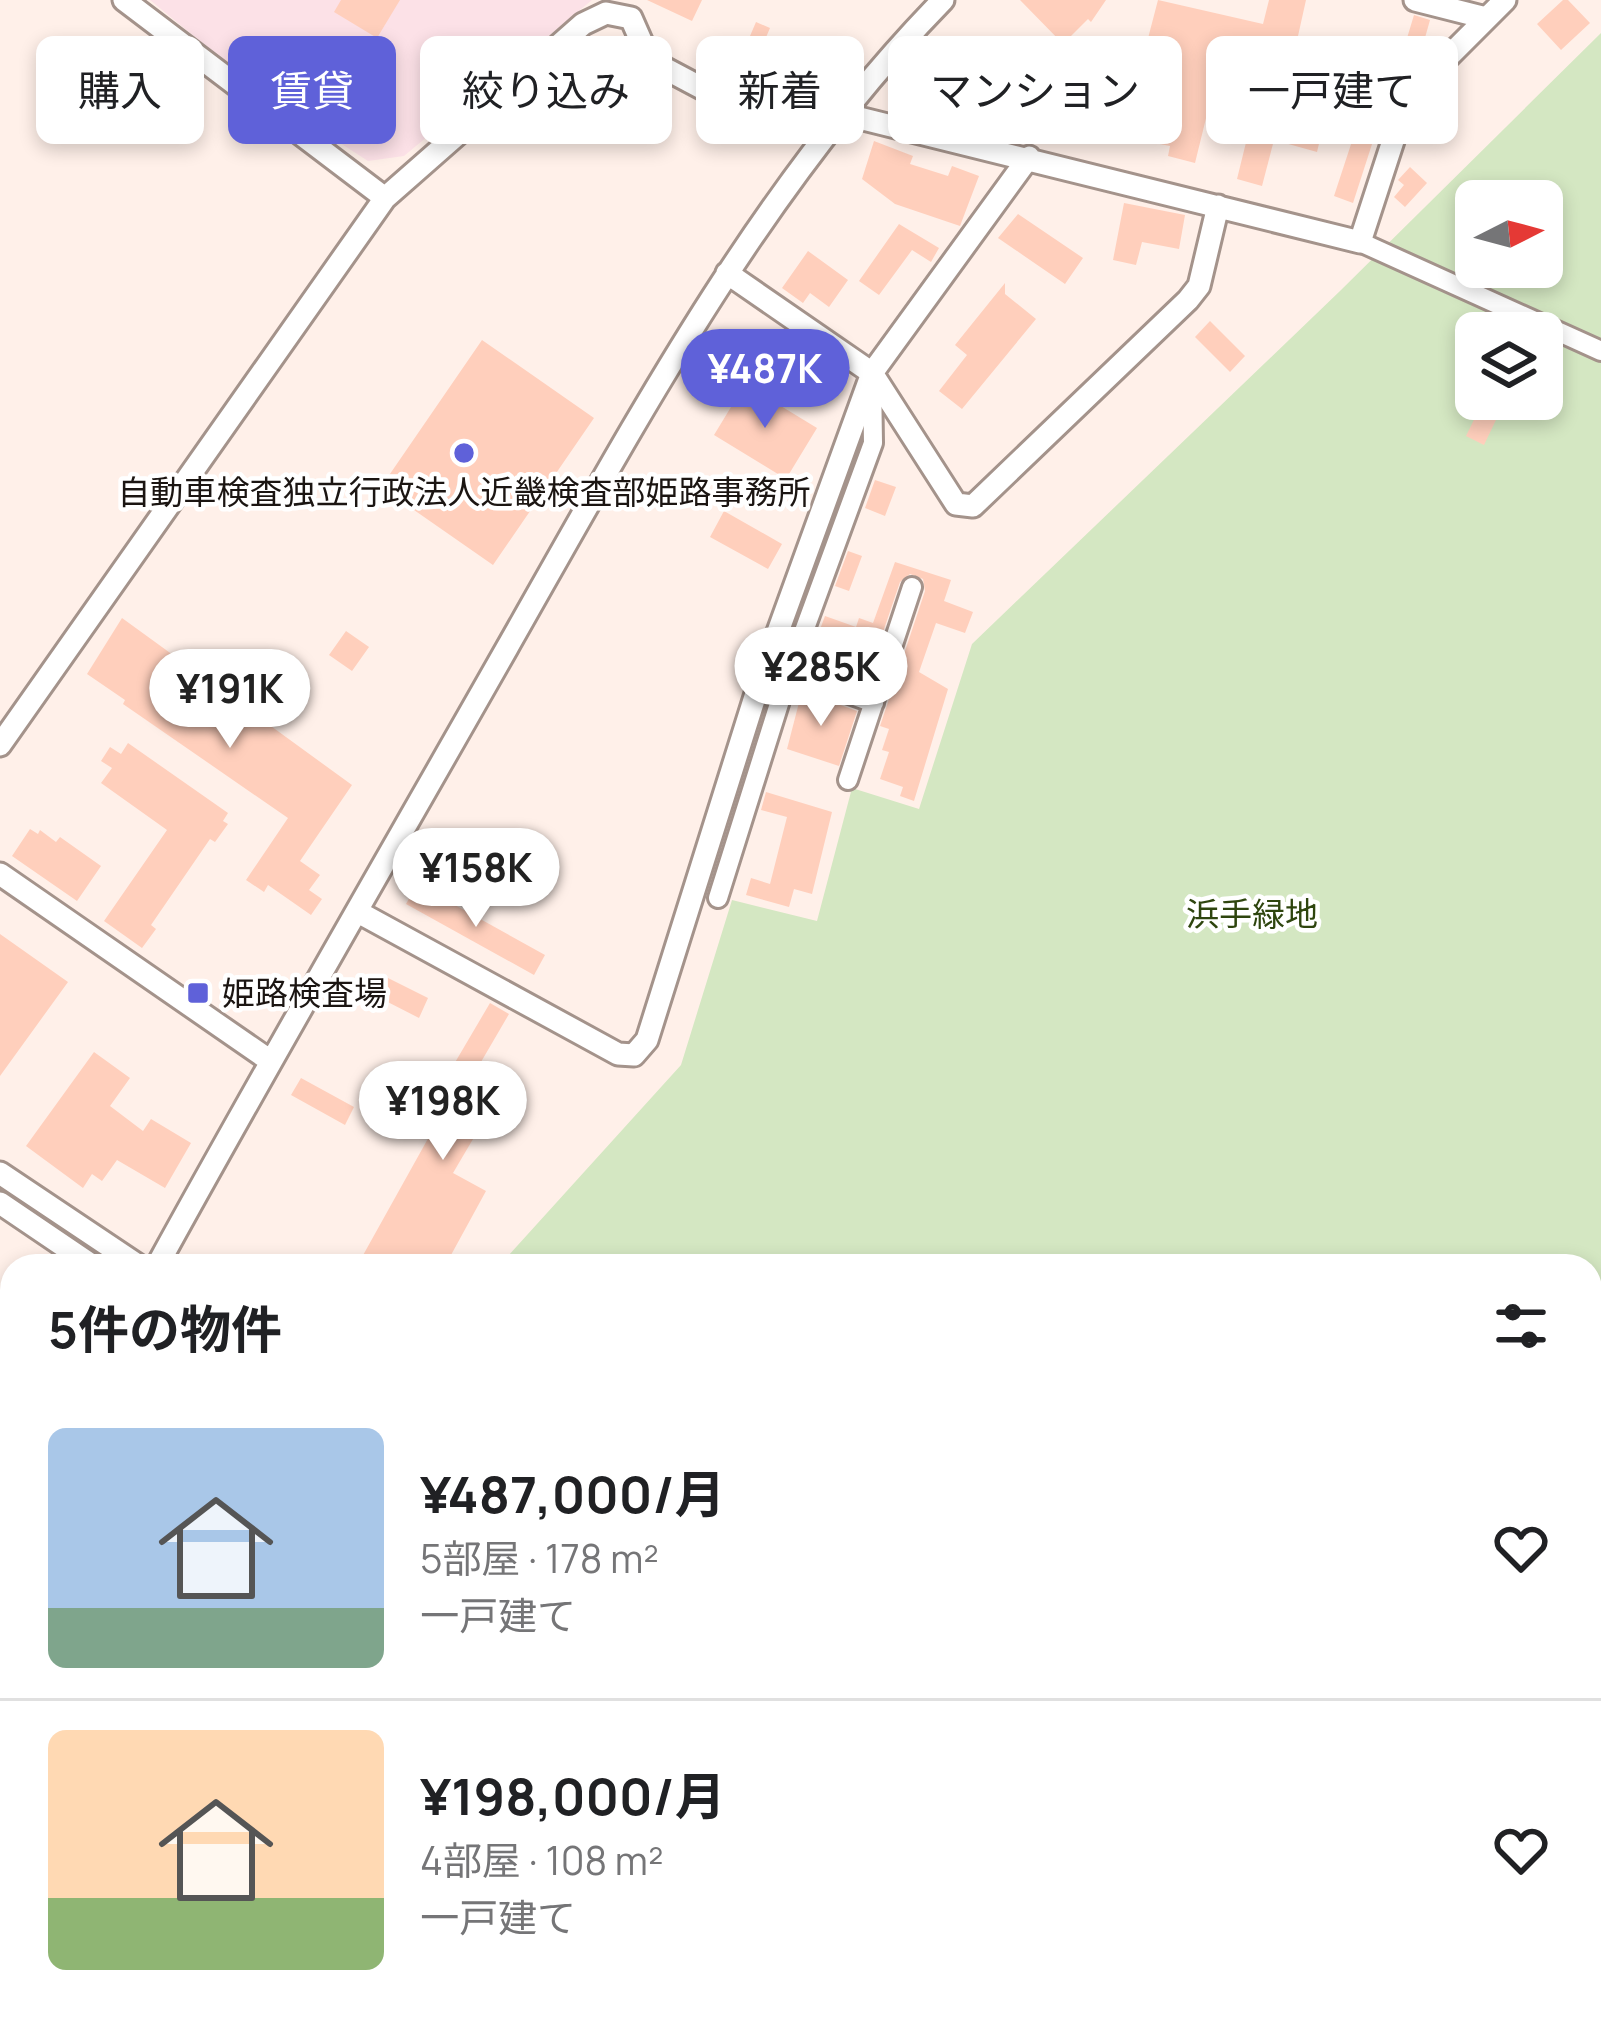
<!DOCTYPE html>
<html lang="ja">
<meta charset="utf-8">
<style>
:root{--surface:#fff;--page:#f6f6f6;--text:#202124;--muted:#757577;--line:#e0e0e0;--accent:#5f61d9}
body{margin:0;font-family:Manrope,"Noto Sans JP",sans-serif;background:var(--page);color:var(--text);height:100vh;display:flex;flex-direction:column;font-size:45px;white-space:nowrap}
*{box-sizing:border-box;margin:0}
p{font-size:39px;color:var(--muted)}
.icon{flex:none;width:66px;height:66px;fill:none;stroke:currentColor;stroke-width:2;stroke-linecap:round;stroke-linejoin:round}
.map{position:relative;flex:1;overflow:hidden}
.sheet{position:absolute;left:0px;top:1254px;width:1602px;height:768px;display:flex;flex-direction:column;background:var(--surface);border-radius:36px 36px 0 0;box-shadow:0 6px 18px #0003}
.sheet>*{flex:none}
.banner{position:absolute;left:36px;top:36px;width:1530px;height:108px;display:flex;gap:24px}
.needle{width:78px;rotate:84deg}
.tools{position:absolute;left:1455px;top:180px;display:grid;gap:24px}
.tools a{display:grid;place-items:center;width:108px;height:108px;border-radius:18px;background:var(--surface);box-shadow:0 6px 18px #0003;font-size:60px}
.price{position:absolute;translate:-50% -102px;padding:0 27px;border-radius:42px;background:#fff;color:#222;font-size:39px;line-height:78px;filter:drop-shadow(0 3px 6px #0008)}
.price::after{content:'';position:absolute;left:50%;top:72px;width:36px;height:27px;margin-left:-18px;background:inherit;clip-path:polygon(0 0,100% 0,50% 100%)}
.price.active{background:var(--accent);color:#fff}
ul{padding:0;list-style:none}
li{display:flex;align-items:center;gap:36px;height:300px;padding:0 48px}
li+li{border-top:3px solid var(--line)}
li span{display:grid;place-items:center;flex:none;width:336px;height:240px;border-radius:18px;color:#555}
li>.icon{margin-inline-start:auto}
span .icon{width:144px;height:144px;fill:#fffc;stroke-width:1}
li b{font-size:51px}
h2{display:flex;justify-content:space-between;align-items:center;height:144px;padding:0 48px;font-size:51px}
.pill{padding:0 42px;border-radius:18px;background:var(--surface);box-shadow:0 6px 18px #0003;font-size:42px;line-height:108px}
.pill.active{background:var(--accent);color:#fff}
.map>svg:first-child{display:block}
.industrial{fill:#fce1e7}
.green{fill:#d4e7c2;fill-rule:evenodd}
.water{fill:#b2e2fa}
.building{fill:#ffcfbc}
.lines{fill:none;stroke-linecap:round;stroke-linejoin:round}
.minor-casing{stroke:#a4938b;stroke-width:24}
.tertiary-casing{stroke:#a4938b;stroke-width:27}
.minor{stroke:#fff;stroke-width:18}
.tertiary{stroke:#fff;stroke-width:21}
.poi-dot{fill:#5f61d9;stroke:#fff;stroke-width:4.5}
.labels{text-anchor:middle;stroke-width:9;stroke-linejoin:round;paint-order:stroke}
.poi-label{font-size:33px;fill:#1b1512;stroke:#fff}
.park-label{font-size:33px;fill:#2e450e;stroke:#fff}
</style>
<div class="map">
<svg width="1601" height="2022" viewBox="0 0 1601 2022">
<rect width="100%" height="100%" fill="#fff0e9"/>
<path class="industrial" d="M150,0h442l-188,156 -36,5 -104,-67z"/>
<path class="green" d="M1601,33v308l-28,-13 -3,20 31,15v1482l-11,-2v-577h-1091l182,-201 51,-165 85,21 35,-133 67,21 53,-165 368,-353zM1476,201h66v66h-66zM1476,333h66v66h-66z
M1590,1917l11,2v103h-475l-10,-12h474z"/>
<path class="water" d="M0,1300l12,8v702h842l11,12h-865z"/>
<path class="building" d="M341,0h59l-23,38 -43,-26z
M647,0h55l-10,21z
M1020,0h86l-15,22 -3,-3 -25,25z
M1158,0l105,24 6,-24h37l-14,63 45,12 -5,18 51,17 -30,93 -19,-7 21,-64 -31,-9 -7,29 -43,-12 -12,46 -25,-7 16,-65 -43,-12 -15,61 -27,-7 2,-10 -86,-17 4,-20 -36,-7 5,-25 77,15z
M1563,0h5l22,23 -29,27 -24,-26z
M1414,15l16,5 -9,32 -17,-4z
M756,22l14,6 -21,49 -14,-6z
M874,141l39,15 -3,8 38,12 4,-10 27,10 -19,50 -65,-22 -33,-25z
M1410,167l17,16 -22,24 -11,-10 10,-12 -6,-5z
M1124,203l61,12 -6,34 -37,-7 -6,23 -23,-5z
M1018,214l65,44 -18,26 -67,-46z
M899,224l40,24 -8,14 -19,-12 -33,45 -20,-14z
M808,251l40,29 -19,27 -19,-14 -7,10 -21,-15z
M1005,283v11l31,25 -74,90 -23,-18 28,-36 -12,-10z
M1210,321l35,35 -15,16 -35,-35z
M482,340l112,78 -101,147 -112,-78z
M745,384l72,44 -31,51 -72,-44z
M1484,399h22l-22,46 -18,-9z
M875,480l21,7 -11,29 -20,-8z
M724,511l58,33 -14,25 -58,-32z
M848,551l14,5 -13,35 -14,-5z
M895,562l56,18 -7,21 29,11 -8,21 -29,-10 -17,49 29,17 -34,112 -14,-5 3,-9 -23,-8 9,-27 -7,-2 7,-21 -9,-3 45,-135 -2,-12 -13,-5 -10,8 -35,103 -58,-21 18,-48 31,11 3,-9 14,5z
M122,618l230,167 -52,76 20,14 -11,15 13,9 -11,16 -43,-30 -4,7 -18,-12 42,-62 -165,-114 2,-4 -38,-26z
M346,631l23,16 -17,24 -23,-16z
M802,691l55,20 -18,55 -52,-17z
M128,743l100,70 -5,8 5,3 -13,18 -5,-3 -59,86 5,4 -14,19 -38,-27 63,-91 -66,-47 11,-15 -11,-7 9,-14 11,7z
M766,792l66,20 -20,82 -18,-5 -5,18 -43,-12 5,-17 19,6 17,-67 -26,-7z
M30,829l8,5 2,-4 16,12 4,-5 41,29 -24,35 -65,-45z
M417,884l128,71 -11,20 -128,-71z
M0,934l68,48 -68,94z
M386,977l42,21 -9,20 -43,-22z
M490,1003l19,11 -28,48 28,16 -56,95 33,18 -41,75h-88l73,-131 -13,-8z
M94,1052l36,26 -20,28 33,25 8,-12 40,24 -26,45 -48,-28 -15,21 -10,-7 -9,14 -57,-42z
M301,1078l53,29 -9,18 -54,-30z"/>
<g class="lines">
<g class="minor-casing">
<path id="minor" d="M1360,242l241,109
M789,672l85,31
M848,780l64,-193
M718,898l71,-226 84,-229 -1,-65"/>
</g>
<g class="tertiary-casing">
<path id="tertiary" d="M124,0l261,198
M1415,0l71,18
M727,273l145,100 84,131 17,2 215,-206 11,-14 19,-80
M0,745l385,-547 198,-174 23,-11 25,5 11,25 22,25 49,26 130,20 517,128 47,-144 98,-98
M0,874l269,186
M358,912l260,142 16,1 13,-15 112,-356 113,-311 157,-216
M0,1173l139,93
M0,1203l93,63
M157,1266c114,-208 233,-412 350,-618 128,-225 253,-461 436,-648
M1590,1866l11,2
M1590,1894l11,2"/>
</g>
<use href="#minor" class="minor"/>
<use href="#tertiary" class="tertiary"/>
</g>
<g class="poi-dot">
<circle cx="464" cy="453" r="12"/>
<rect x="186" y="981" width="24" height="24" rx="6"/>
</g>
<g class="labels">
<g class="poi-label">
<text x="464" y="504">自動車検査独立行政法人近畿検査部姫路事務所</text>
<text x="222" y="1005" text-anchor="start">姫路検査場</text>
</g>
<g class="park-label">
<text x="1252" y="926">浜手緑地</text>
</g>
</g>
</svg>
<div class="tools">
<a><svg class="needle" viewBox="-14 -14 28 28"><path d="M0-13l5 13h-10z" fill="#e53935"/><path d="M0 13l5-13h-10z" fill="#757577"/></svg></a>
<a><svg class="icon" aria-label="layers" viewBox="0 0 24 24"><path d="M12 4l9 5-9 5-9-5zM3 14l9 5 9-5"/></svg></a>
</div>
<b class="price active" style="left:765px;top:431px">¥487K</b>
<b class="price" style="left:821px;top:729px">¥285K</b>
<b class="price" style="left:230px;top:751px">¥191K</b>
<b class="price" style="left:476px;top:930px">¥158K</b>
<b class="price" style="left:443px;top:1163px">¥198K</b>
<div class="banner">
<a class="pill">購入</a>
<a class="pill active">賃貸</a>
<a class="pill">絞り込み</a>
<a class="pill">新着</a>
<a class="pill">マンション</a>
<a class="pill">一戸建て</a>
</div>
<section class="sheet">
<h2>5件の物件<svg class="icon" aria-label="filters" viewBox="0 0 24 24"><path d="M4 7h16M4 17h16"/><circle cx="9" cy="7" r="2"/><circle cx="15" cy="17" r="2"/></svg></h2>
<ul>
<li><span style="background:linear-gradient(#a9c7e8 75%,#7fa58c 0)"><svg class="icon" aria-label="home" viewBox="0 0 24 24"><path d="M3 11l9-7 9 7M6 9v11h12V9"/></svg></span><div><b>¥487,000/月</b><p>5部屋 · 178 m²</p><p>一戸建て</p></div><svg class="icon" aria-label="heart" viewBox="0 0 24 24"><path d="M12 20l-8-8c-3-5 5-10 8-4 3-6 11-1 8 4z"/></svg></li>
<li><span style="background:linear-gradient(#ffd9b3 70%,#8fb573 0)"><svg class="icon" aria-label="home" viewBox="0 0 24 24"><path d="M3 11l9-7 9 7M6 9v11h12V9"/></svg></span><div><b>¥198,000/月</b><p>4部屋 · 108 m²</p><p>一戸建て</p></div><svg class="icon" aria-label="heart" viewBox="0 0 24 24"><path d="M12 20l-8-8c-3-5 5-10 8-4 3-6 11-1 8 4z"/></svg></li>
</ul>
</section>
</div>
